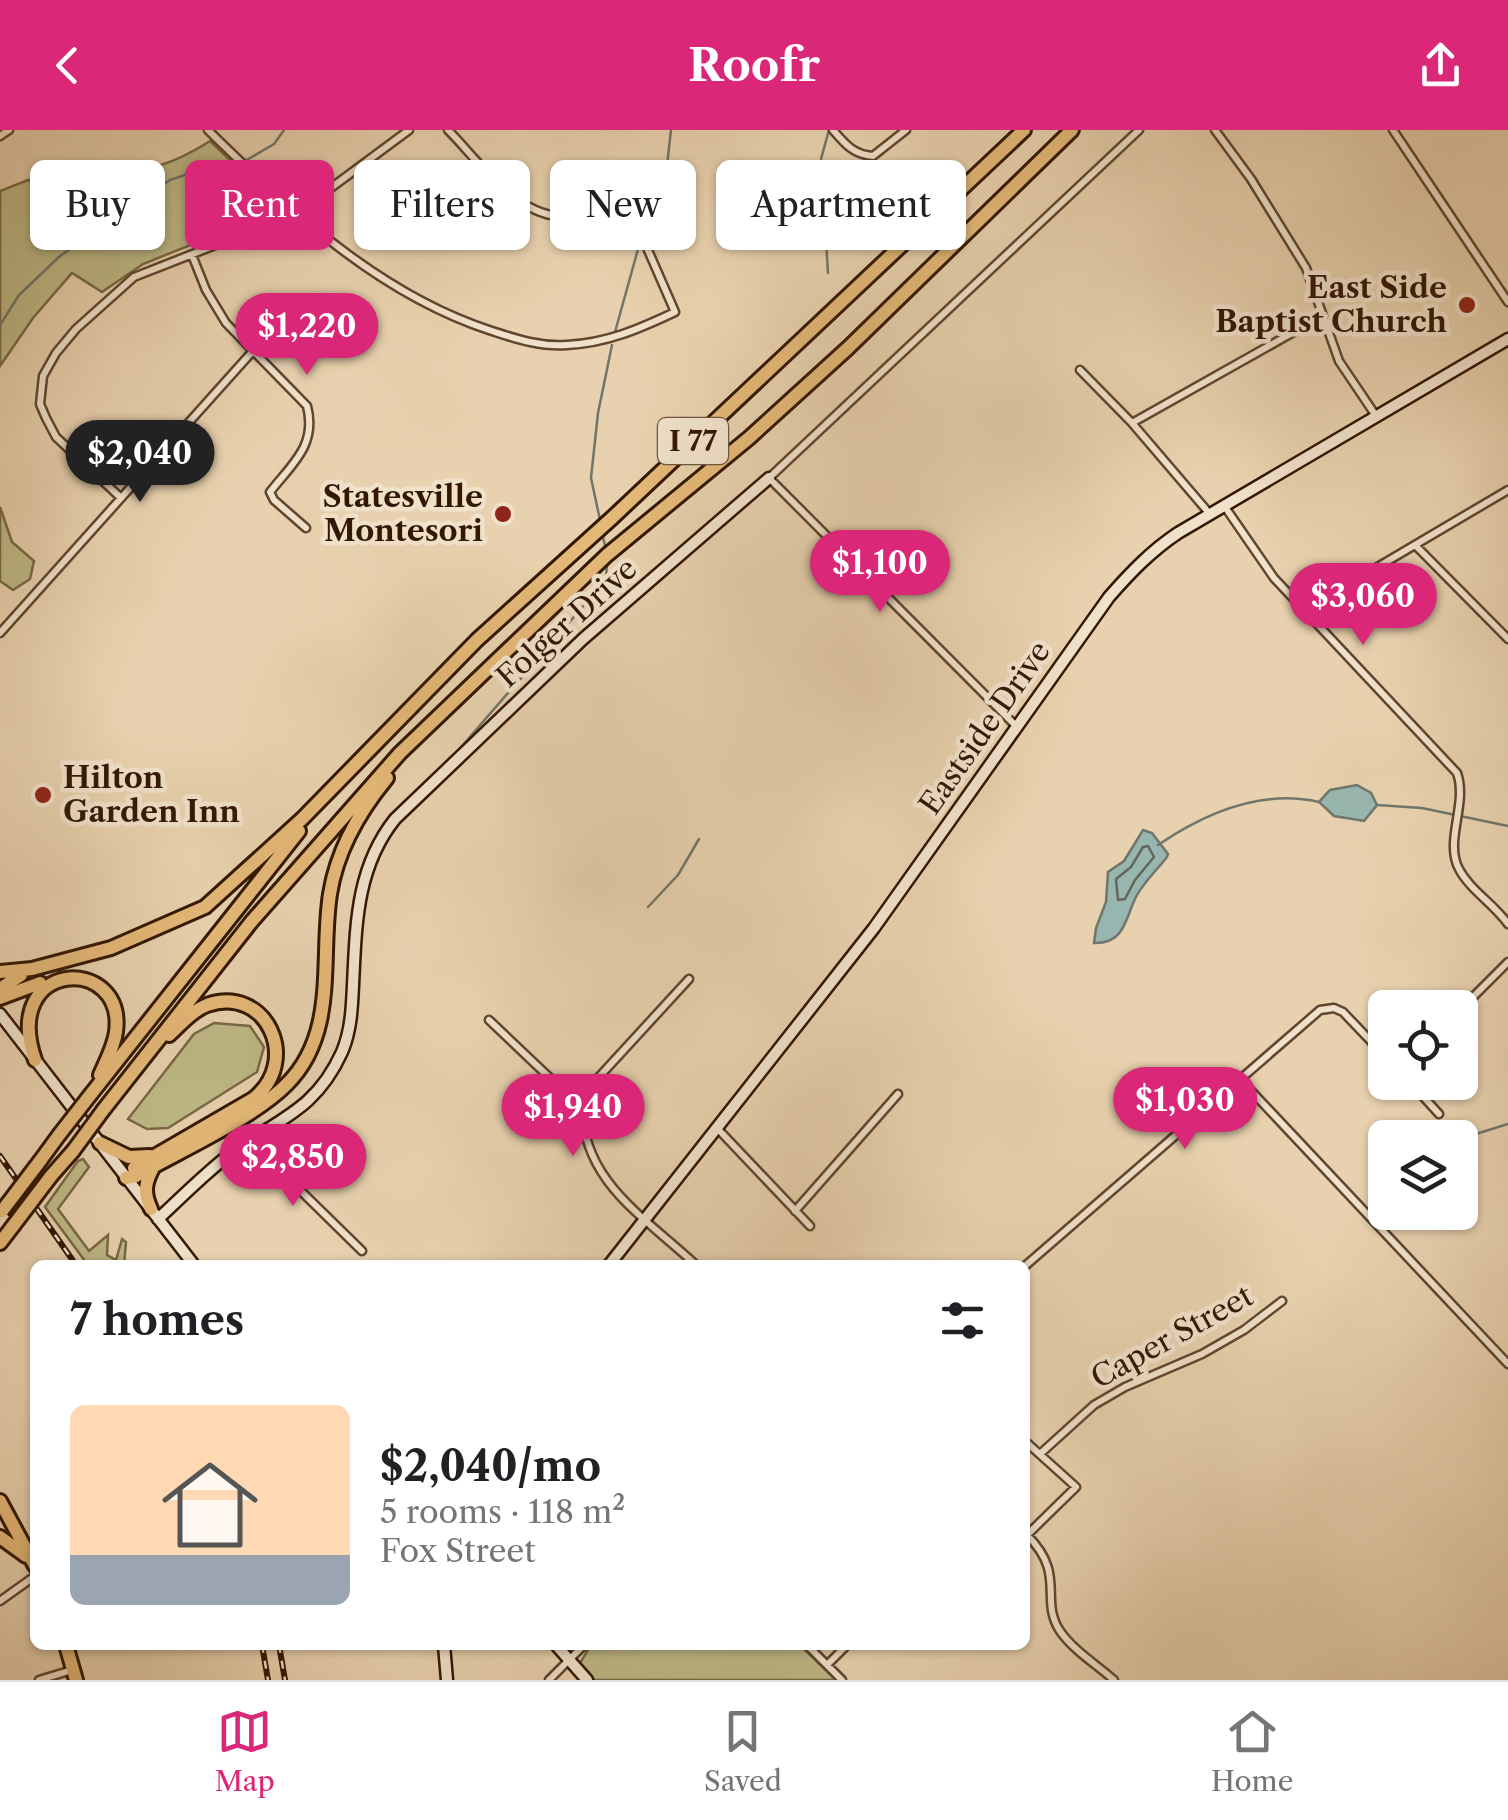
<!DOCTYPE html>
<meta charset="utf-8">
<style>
:root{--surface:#fff;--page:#f2f2f2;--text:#202124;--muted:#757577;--line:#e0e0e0;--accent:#db2777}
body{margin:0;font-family:"Libre Caslon Text",serif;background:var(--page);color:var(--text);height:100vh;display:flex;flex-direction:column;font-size:38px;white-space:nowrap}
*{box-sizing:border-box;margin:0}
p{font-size:32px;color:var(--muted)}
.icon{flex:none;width:55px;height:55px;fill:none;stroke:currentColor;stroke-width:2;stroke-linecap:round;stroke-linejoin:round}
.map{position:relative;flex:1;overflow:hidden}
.drawer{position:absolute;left:30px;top:1130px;width:1000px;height:390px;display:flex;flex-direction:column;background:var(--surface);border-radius:15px;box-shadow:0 2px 8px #0004}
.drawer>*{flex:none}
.hud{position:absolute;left:30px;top:30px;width:1000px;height:90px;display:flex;gap:20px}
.tools{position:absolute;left:1368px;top:860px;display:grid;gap:20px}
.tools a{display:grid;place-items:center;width:110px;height:110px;border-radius:15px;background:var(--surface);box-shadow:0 2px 8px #0004;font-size:50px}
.price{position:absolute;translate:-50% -85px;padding:0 22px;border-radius:35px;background:var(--accent);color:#fff;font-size:32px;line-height:65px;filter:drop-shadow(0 2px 5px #0008)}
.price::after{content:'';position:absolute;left:50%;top:60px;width:30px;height:22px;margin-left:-15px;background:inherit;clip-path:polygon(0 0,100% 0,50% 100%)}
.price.active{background:#222;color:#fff}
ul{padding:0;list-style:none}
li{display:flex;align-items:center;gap:30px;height:250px;padding:0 40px}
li+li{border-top:2px solid var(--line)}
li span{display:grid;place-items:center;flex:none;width:280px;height:200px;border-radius:15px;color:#555}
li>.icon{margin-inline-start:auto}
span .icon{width:120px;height:120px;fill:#fffc;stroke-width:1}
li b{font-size:42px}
h2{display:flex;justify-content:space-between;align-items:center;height:120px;padding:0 40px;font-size:42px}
.pill{padding:0 35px;border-radius:15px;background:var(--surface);box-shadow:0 2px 8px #0004;font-size:35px;line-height:90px}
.pill.active{background:var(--accent);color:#fff}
header{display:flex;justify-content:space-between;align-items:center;height:130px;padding:0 40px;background:var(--accent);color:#fff;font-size:45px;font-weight:700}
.tab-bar{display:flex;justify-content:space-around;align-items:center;height:140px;border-top:2px solid var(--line);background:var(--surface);font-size:28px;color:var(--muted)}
.tab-bar a{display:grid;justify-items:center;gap:5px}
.tab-bar .active{color:var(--accent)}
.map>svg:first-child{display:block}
.green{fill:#bdb985;stroke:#786844;stroke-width:2.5}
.water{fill:#98b6b0;stroke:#6f766b;stroke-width:2.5}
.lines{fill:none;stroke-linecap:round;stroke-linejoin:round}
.shore{stroke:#65665a;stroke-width:2.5}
.stream{stroke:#6f766b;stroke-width:2.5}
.street-casing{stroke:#60462e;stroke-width:11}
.secondary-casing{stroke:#321703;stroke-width:15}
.highway-casing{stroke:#321703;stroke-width:18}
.street{stroke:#f0e1ca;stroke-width:6}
.secondary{stroke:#f0e1ca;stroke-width:10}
.highway{stroke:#e4b877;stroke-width:12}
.rail-casing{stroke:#321703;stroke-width:6}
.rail{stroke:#f0e1ca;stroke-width:2.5;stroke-dasharray:8;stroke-linecap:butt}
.highway-bridge-casing{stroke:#321703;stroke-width:18;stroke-linecap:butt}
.highway-bridge{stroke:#e4b877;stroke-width:12}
.poi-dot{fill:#8f2418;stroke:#f0e1ca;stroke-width:4}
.labels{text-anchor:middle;stroke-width:9;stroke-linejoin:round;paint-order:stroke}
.shield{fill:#f0e1ca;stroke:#6b543f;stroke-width:2.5}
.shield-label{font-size:28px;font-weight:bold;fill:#321703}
.poi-label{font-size:30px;font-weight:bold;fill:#321703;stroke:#f0e1ca;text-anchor:end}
.street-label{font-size:30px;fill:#321703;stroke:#f0e1ca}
</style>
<header><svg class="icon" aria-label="back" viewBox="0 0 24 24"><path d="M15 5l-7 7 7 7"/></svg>Roofr<svg class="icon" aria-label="share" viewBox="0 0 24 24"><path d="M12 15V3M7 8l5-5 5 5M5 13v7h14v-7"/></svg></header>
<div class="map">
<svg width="1508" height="1550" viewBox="0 0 1508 1550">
<rect width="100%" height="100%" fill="#e8d1ae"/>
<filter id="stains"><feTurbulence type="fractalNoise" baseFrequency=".002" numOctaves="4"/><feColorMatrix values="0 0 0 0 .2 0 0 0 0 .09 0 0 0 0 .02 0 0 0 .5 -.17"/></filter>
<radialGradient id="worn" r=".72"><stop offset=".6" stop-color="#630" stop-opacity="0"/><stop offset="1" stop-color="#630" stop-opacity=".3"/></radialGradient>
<path class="green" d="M210,11l69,65 -1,4 -135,54 -41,28 -30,-19 -39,45 -33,48v-175l28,-11 37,3 24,-18c55,6 72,7 121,-24z
M0,377l12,35 22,19 -4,18 -17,11 -13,-9z
M214,893l36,3 14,21 -7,25 -89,56 -21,1 -19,-10 66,-85z
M83,1029l6,8 -31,42 31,42 19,-16 -1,20 9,5 6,-21 4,3 -2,23h-36l-43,-58 33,-46z
M591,1515h209l36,35h-241l-15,-17z"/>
<path class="water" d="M1357,655l14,8 6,12 -13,16 -30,-5 -15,-14 11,-12z
M1143,700l9,3 16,21 -1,3c-10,13 -22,24 -30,38 -12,22 -11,49 -43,48l2,-15 10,-26 2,-30 16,-11z"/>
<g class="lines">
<path class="shore" d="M1148,716l6,11 -19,23 -10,19 -7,1 -2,-21 15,-12 12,-20z"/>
<path class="stream" d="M245,31l29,-17 10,-14
M642,104l23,-51 6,-53
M828,143l-7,-114 8,-29
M0,195l19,-30 41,-39 110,-76 39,-13 21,3 9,-5
M615,202l25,-90
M600,390l-9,-42 7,-65 14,-68
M602,403l4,17
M449,631l157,-181 1,-18
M1377,675l45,3 86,18
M1158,715c47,-32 104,-56 161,-43
M648,777l30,-32 21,-36
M1460,1009l48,-15"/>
<g class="street-casing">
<path id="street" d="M208,0c82,81 172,165 284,201 25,8 48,16 75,14 40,-2 72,-16 108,-33l-48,-110 -6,-6c-14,6 -29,15 -44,19 -54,12 -96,-52 -129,-85
M833,0c12,14 21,25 40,26l33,-26
M1215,0l36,49 55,89 33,93 37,55
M1393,0l115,172
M0,6l9,-6
M192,125l14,35 20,33 81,83c10,39 -14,57 -37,86l4,8 32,28
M1080,240l52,53 77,90
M1132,293l176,-99 18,-3
M121,368l-65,-61 -10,-19 -6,-14 3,-28 13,-23 20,-24 58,-52 163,-64 112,-83
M1225,377l49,71 183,195c11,31 -13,68 2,96 11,21 35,35 49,55
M1415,415l93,94
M1303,481l205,-121
M0,503l252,-281
M1016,596l-247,-248 370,-348
M1460,880l48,-48
M489,890l81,77 12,8c0,77 63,112 114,160
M1240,949l268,285
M1410,952l29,32
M582,975l17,-28 90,-98
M717,998l93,98
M250,1011l112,110
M795,1081l103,-117
M1025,1136l295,-256 14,-2 9,4 42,44
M1025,1311l51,46 -49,48c40,40 12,64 33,96 13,19 37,34 54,49
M1040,1324l54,-49 31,-18 77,-33 42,-24 38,-29
M0,1471l35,-25
M807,1515l35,35
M827,1535l20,-20
M39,1550l33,-10
M549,1550l35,-35"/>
</g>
<g class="secondary-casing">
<path id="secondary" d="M0,884l194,251
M158,1089c26,-24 51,-50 80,-71 46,-31 79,-41 104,-96 9,-21 10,-44 11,-67 3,-60 3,-117 42,-166l188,-180 186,-161
M609,1135l265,-337 235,-331c21,-24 42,-46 69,-64l330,-194
M444,1515l3,35
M556,1515l31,35"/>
</g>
<g class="highway-casing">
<path id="highway" d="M0,842l32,-3 79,-21 94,-41 97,-88 175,-179 135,-122 412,-388
M0,859l21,-14
M0,868l40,-15
M35,930c-35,-101 91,-106 81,-28 -2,15 -10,29 -16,43
M91,964l208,-263
M104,979l148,-188 148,-168 207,-198 142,-117 99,-90 224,-218
M100,1013l29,14 21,-1
M40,1031l19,-26
M134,1038l119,-69c49,-38 13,-115 -46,-94 -15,6 -26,19 -38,30
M51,1046l22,-25
M126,1048l10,-2c42,-24 118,-58 151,-92 51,-51 33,-125 43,-190 7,-44 29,-82 57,-116
M151,1079c-8,-17 -6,-27 3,-43
M0,1113l13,-17
M0,1371l35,65
M0,1407l26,19
M66,1515l10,35"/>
</g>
<use href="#street" class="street"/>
<use href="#secondary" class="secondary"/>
<use href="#highway" class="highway"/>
<g class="rail-casing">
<path id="rail" d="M0,1026l76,109
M262,1515l6,35
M279,1515l6,35"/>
</g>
<use href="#rail" class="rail"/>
<g class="highway-bridge-casing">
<path id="highway-bridge" d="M59,1005l32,-41
M73,1021l31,-42
M2,1081l38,-50
M13,1096l38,-50"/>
</g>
<use href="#highway-bridge" class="highway-bridge"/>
</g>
<g class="poi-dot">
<circle cx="1467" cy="175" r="10"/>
<circle cx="503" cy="384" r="10"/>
<circle cx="43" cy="665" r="10"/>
</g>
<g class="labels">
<rect class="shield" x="658" y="288" width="70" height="46" rx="8"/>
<g class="shield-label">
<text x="693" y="321">I 77</text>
</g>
<g class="poi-label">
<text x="1447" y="168">East Side<tspan x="1447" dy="34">Baptist Church</tspan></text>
<text x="483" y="377">Statesville<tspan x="483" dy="34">Montesori</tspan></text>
<text x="63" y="658" text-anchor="start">Hilton<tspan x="63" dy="34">Garden Inn</tspan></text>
</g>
<g class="street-label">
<text transform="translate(567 493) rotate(-42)" y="10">Folger Drive</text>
<text transform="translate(985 598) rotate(-55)" y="10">Eastside Drive</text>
<text transform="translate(1172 1207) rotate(-29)" y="10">Caper Street</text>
</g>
</g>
<rect width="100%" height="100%" filter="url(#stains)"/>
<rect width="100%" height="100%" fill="url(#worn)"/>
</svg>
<div class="tools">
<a><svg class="icon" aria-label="locate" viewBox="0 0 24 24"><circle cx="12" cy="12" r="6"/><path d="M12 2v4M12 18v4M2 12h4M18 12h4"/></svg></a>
<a><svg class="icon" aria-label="layers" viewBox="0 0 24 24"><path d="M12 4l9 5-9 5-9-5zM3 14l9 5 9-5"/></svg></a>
</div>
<b class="price" style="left:307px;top:248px">$1,220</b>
<b class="price active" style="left:140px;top:375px">$2,040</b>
<b class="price" style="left:880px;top:485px">$1,100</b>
<b class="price" style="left:1363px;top:518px">$3,060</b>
<b class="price" style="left:1185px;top:1022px">$1,030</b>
<b class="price" style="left:573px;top:1029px">$1,940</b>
<b class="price" style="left:293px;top:1079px">$2,850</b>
<div class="hud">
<a class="pill">Buy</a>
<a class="pill active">Rent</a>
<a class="pill">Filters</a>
<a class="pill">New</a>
<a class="pill">Apartment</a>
</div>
<section class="drawer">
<h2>7 homes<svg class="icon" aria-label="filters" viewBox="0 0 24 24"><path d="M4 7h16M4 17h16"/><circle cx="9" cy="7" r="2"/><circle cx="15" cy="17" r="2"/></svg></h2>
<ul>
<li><span style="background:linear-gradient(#ffd9b3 75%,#9aa5b1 0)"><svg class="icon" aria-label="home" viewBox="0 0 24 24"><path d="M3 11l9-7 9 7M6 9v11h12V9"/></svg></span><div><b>$2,040/mo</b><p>5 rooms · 118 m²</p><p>Fox Street</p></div></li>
</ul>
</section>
</div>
<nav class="tab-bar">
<a class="active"><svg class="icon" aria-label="map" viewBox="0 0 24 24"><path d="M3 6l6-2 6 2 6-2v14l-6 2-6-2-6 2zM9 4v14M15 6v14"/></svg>Map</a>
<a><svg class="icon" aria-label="saved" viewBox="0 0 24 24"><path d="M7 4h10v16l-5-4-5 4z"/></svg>Saved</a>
<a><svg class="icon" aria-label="home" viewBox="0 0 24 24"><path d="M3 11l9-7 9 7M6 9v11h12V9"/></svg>Home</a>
</nav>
